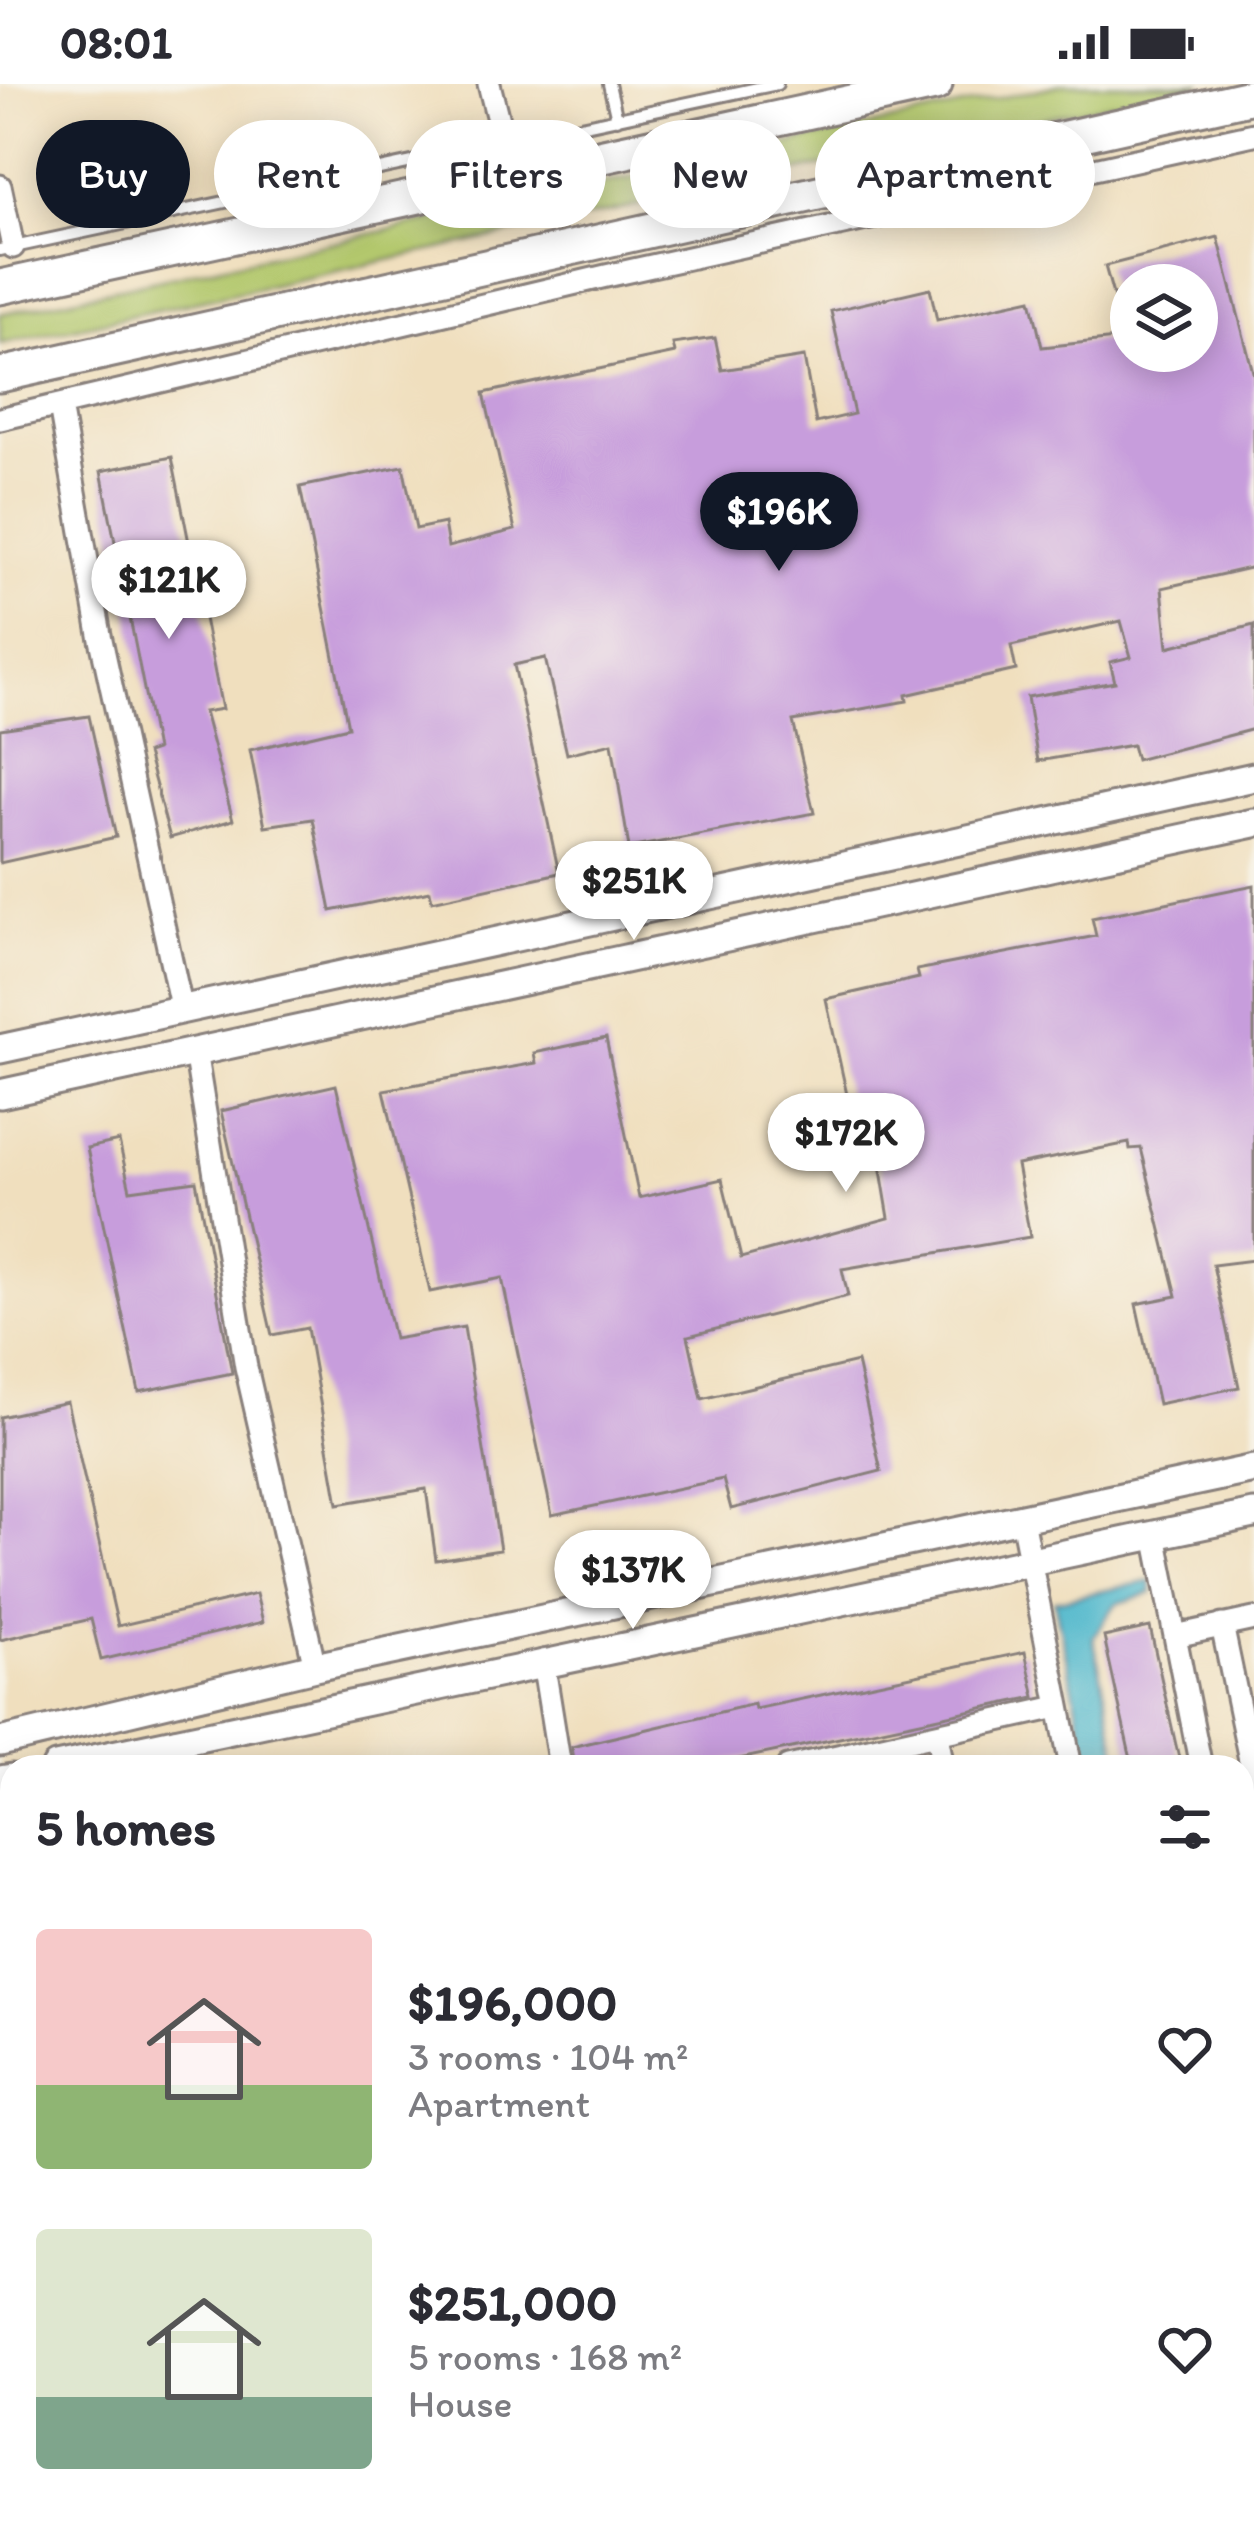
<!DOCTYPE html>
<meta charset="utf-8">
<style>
:root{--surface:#fff;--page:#f7f7f7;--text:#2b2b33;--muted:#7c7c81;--accent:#111827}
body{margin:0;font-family:Itim,sans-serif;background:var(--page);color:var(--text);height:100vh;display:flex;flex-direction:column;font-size:45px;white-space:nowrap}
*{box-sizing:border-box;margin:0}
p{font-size:39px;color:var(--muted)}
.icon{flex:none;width:66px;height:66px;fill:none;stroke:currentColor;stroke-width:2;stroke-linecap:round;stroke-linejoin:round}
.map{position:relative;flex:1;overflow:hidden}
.sheet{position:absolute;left:0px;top:1671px;width:1254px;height:771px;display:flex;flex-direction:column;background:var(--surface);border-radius:36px 36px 0 0;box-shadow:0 6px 30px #0003}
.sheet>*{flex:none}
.hud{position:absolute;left:36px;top:36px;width:1182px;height:108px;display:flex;gap:24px}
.buttons{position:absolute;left:1110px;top:180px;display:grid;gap:24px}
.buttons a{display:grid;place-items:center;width:108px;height:108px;border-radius:50%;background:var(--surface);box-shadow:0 6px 30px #0003;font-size:60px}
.price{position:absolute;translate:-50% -102px;padding:0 27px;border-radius:42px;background:#fff;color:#222;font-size:39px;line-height:78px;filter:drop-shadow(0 3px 6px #0008)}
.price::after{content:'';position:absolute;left:50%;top:72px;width:36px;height:27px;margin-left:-18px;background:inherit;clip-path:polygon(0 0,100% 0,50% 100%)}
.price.selected{background:var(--accent);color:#fff}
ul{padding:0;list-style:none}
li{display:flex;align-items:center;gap:36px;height:300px;padding:0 36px}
li span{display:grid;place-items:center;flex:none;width:336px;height:240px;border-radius:12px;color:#555}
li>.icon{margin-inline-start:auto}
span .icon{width:144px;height:144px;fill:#fffc;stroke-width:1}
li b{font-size:51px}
h2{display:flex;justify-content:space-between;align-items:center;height:144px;padding:0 36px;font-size:51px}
.tag{padding:0 42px;border-radius:54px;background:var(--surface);box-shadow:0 6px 30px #0003;font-size:42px;line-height:108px}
.tag.selected{background:var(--accent);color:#fff}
.status{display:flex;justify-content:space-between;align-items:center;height:84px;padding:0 60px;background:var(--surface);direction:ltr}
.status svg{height:33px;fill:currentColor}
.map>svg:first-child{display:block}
.green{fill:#b3c86d;stroke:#6a7554;stroke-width:3}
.water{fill:#4eb7cc;stroke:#386c84;stroke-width:3}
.building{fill:#c79ddc;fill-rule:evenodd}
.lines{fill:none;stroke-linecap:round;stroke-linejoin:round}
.lane-casing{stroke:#89807c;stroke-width:16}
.street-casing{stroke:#89807c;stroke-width:27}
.secondary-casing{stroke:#89807c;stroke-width:33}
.primary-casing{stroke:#89807c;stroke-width:39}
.lane{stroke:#fff;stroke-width:10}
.street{stroke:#fff;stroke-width:21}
.secondary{stroke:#fff;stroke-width:27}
.primary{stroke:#fff;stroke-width:33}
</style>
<div class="status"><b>08:01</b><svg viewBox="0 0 49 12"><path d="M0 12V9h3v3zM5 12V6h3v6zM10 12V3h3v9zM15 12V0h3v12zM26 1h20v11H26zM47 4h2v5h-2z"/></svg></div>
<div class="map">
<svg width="1254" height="2441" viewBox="0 0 1254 2441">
<rect width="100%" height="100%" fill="#f7f3e8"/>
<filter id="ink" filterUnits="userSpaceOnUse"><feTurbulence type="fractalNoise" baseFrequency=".00833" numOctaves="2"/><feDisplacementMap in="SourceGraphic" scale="24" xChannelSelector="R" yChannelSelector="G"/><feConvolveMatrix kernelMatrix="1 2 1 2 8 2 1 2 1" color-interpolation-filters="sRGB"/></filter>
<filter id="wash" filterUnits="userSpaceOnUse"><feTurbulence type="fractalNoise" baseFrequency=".004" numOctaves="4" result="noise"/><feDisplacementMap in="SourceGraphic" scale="48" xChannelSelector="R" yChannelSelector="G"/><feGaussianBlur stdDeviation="2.7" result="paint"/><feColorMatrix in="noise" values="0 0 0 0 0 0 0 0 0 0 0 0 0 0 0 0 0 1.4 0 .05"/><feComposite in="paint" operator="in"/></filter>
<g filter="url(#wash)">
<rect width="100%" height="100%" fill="#f0dfbe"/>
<path class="green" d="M1064,0h138l-1202,260v-30z"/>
<path class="water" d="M1151,1497l1,12 -36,11 -23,33 28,130h-31l-36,-166z
M1242,2239l12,52v144l-12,-56z"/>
<g id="blocks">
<path class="building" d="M1218,153l36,139v191l-92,21 6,59 86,-22v104l-118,31 -4,-15 -94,16 -11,-64 88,-15 -5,-20 21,-5 -10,-36 -110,25 5,24 -110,25 1,6 -114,20 21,92 -185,35 -17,-105 -45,11 -22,-96 -31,7 45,208 -127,28 -2,-10 -99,20 -18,-92 -48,7 -15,-76 98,-23 -48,-240 103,-21 13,63 28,-6 4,24 67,-17 -31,-137 191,-40 -2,-9 42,-6 7,32 82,-13 12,66 38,-9 -23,-103 99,-23 7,32 94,-21 11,48 83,-9 -20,-72zM1131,201h66v66h-66z
M172,373l50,252 -18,3 29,108 -63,18 -23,-85 9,-3 -55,-279z
M89,632l27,121 -116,26v-134z
M1254,801v375l-41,5 26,122 -81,17 -22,-100 41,-8 -36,-148 -11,1 -1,-6 -112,22 13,72 -188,32 6,27 -160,40 14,63 155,-37 24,109 -150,38 -8,-30 -171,36 -50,-237 -72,14 -46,-202 152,-27 -2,-10 72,-15 33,160 83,-19 19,79 148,-40 -20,-119 -20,5 -23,-105 93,-21 -2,-8 179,-34 -4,-18z
M336,1001l58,254 70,-12 36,223 -64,10 -10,-71 -88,15 -31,-176 -35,7 -51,-224z
M119,1057l11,49 66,-9 36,192 -93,19 -52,-244z
M67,1318l51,224 138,-32 7,28 -162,38 -10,-41 -91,21v-223z
M1150,1543l25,114 6,26h-48l-4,-16 -25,-114z
M1025,1568l10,45 -334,70h-126l-3,-20 182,-43 1,5z
M925,1668l3,15h-50l-1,-5z"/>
</g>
</g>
<g filter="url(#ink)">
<use href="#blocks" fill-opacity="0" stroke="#89807c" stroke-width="3"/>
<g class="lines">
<g class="lane-casing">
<path id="lane" d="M609,0l8,35
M0,166l777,-166"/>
</g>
<g class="street-casing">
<path id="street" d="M489,0l15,60
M0,102l13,61
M60,322l40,229 81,371
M0,335l606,-143 648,-142
M195,967l51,316 69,300
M1022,1435l49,248
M1155,1451l46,232
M1222,1541l32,154
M1175,1552l79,-17
M543,1577l17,106
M937,1651l6,32
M175,1655l6,28
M788,1683l270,-60
M1242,1716l12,-3
M0,1859l12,-2
M1242,1890l12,59
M0,2044l12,57
M85,2430l2,11
M213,2430l3,11
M333,2430l3,11
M460,2430l2,11
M717,2430l2,11
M846,2430l2,11
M971,2430l2,11
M1097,2430l2,11
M1227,2430l2,11
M587,2433l2,8"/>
</g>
<g class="secondary-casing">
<path id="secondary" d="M0,965l1254,-272
M0,1010l1254,-271
M0,1658l315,-75 939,-198
M56,1683l1198,-253
M0,1696l12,-2"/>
</g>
<g class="primary-casing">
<path id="primary" d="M0,203l935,-203
M0,291l1254,-279"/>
</g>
<use href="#lane" class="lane"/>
<use href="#street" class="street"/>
<use href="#secondary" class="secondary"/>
<use href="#primary" class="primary"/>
</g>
</g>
</svg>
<div class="buttons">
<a><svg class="icon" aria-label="layers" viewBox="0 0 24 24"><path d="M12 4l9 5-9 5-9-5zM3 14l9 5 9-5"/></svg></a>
</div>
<b class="price selected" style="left:779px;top:490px">$196K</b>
<b class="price" style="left:169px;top:558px">$121K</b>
<b class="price" style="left:634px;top:859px">$251K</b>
<b class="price" style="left:846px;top:1111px">$172K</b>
<b class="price" style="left:633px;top:1548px">$137K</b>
<div class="hud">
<a class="tag selected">Buy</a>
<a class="tag">Rent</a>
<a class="tag">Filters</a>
<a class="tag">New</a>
<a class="tag">Apartment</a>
</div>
<section class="sheet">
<h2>5 homes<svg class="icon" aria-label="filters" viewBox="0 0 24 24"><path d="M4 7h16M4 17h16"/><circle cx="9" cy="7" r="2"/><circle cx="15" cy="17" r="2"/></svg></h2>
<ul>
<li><span style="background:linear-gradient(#f6c9c9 65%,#8fb573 0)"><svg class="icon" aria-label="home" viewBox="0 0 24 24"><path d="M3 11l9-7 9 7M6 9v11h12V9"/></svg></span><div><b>$196,000</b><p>3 rooms · 104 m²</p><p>Apartment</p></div><svg class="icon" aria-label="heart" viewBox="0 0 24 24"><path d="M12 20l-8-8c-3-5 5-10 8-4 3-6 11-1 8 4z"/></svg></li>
<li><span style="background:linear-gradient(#dfe7d0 70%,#7fa58c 0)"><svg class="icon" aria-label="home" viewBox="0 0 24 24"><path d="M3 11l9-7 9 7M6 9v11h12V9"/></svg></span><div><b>$251,000</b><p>5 rooms · 168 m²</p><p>House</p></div><svg class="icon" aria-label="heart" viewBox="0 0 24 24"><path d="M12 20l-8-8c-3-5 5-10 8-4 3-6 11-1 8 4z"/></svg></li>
</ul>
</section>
</div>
